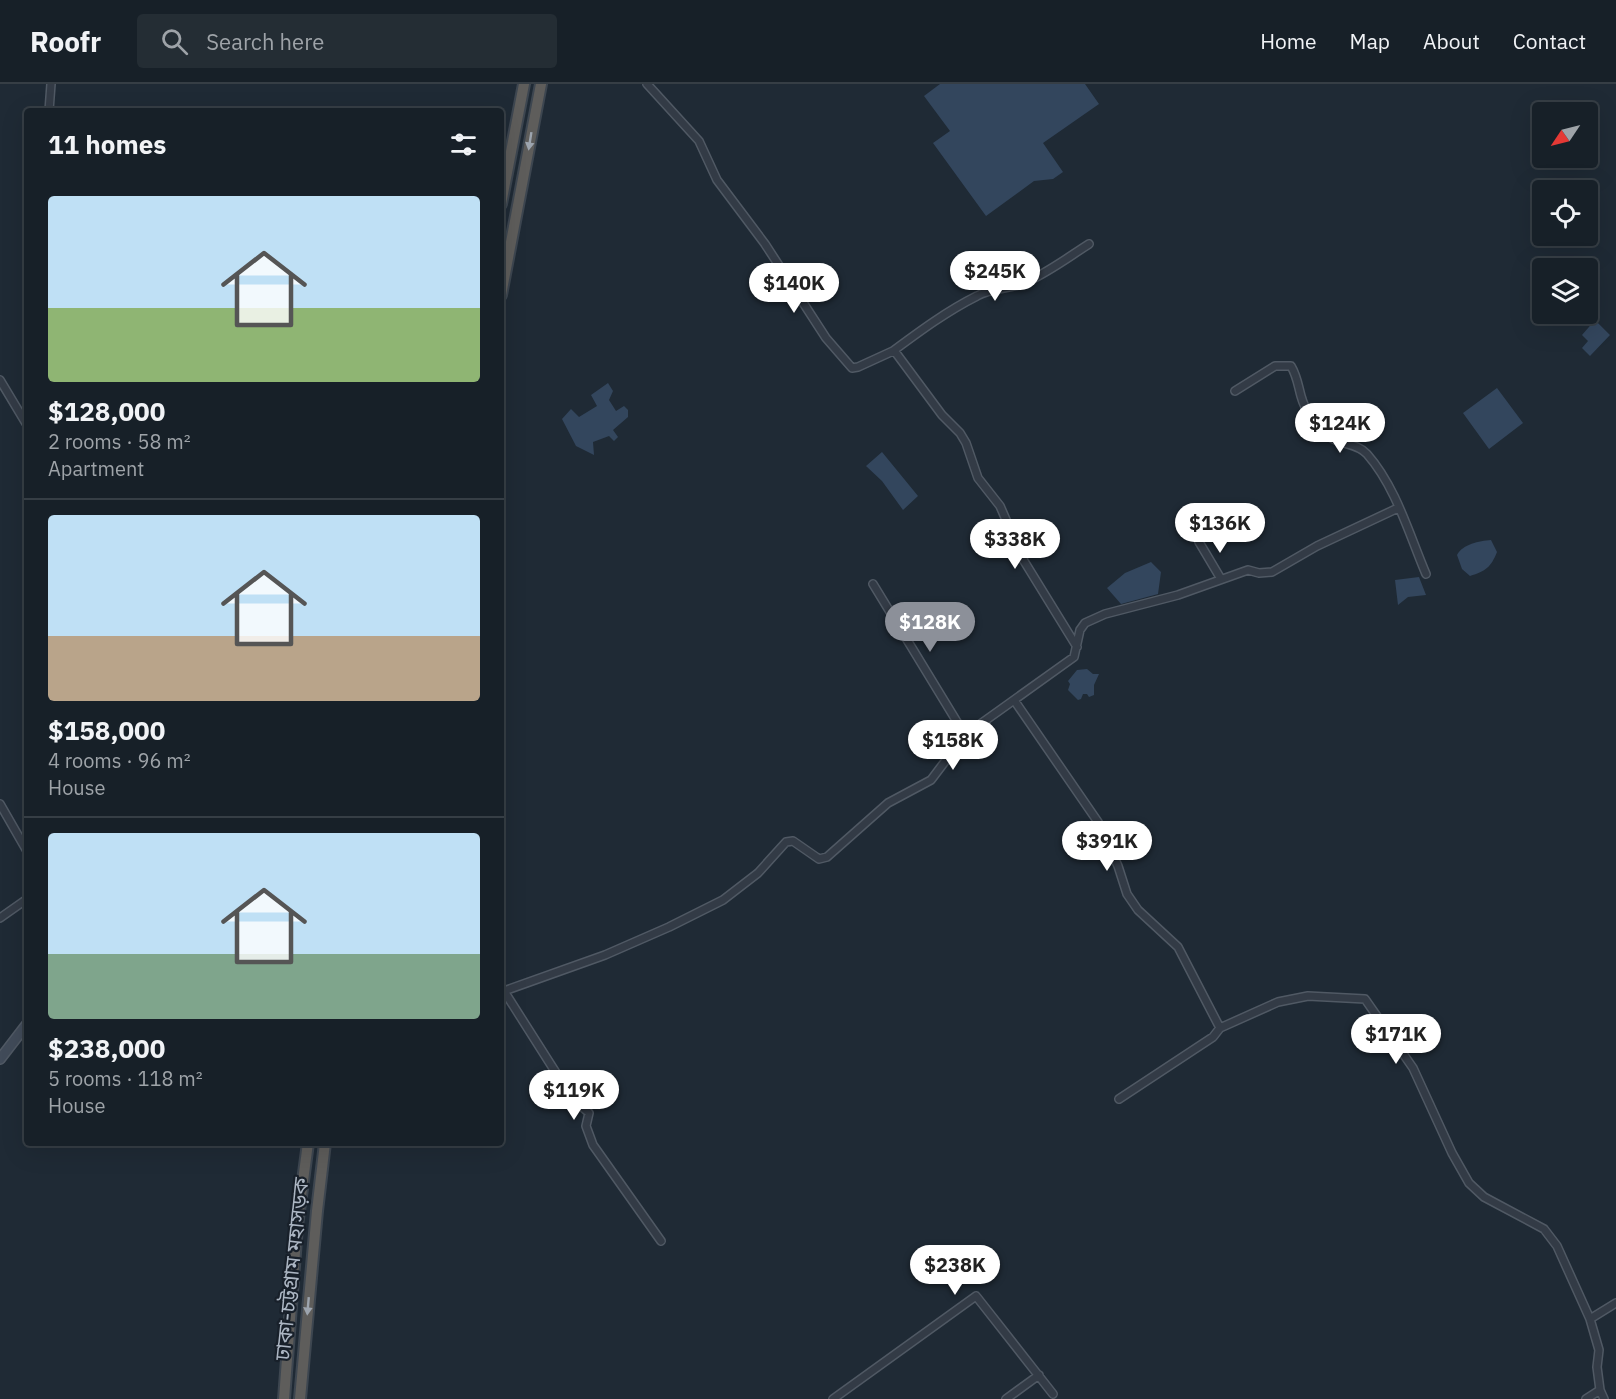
<!DOCTYPE html>
<meta charset="utf-8">
<style>
:root{--surface:#172028;--page:#242d34;--text:#f1f3f6;--muted:#9ea3a8;--line:#363e45;--accent:#8c9099}
body{margin:0;font-family:"IBM Plex Sans","Noto Sans Bengali",sans-serif;background:var(--page);color:var(--text);height:100vh;display:flex;flex-direction:column;font-size:22px;white-space:nowrap}
*{box-sizing:border-box;margin:0}
p{font-size:20px;color:var(--muted)}
.icon{flex:none;width:33px;height:33px;fill:none;stroke:currentColor;stroke-width:2;stroke-linecap:round;stroke-linejoin:round}
.map{position:relative;flex:1;overflow:hidden}
.details{position:absolute;left:24px;top:24px;width:480px;height:1038px;display:flex;flex-direction:column;background:var(--surface);border-radius:6px;box-shadow:0 6px 24px #0002,0 0 0 2px var(--line)}
.details>*{flex:none}
.needle{width:39px;rotate:235deg}
.tools{position:absolute;left:1532px;top:18px;display:grid;gap:12px}
.tools a{display:grid;place-items:center;width:66px;height:66px;border-radius:6px;background:var(--surface);box-shadow:0 6px 24px #0002,0 0 0 2px var(--line);font-size:30px}
.price{position:absolute;translate:-50% -51px;padding:0 14px;border-radius:21px;background:#fff;color:#222;font-size:20px;line-height:39px;filter:drop-shadow(0 2px 3px #0008)}
.price::after{content:'';position:absolute;left:50%;top:36px;width:18px;height:14px;margin-left:-9px;background:inherit;clip-path:polygon(0 0,100% 0,50% 100%)}
.price.selected{background:var(--accent);color:#fff}
ul{padding:0;list-style:none}
li{display:grid;align-content:center;gap:12px;height:318px;padding:0 24px}
li+li{border-top:2px solid var(--line)}
li span{display:grid;place-items:center;height:186px;border-radius:6px;color:#555}
li>.icon{margin-inline-start:auto}
span .icon{width:108px;height:108px;fill:#fffc;stroke-width:1}
li b{font-size:26px}
h2{display:flex;justify-content:space-between;align-items:center;height:72px;padding:0 24px;font-size:26px}
header{display:flex;align-items:center;gap:36px;box-sizing:border-box;height:84px;padding:0 30px;background:var(--surface);border-bottom:2px solid var(--line)}
header strong{font-size:28px}
nav{display:flex;gap:33px;margin-inline-start:auto;font-size:21px}
.search{width:420px;height:54px;background:var(--page);display:flex;align-items:center;gap:15px;box-sizing:border-box;padding:0 21px;border-radius:6px;color:var(--muted);font-size:22px}
.map>svg:first-child{display:block}
.water{fill:#33465d}
.lines{fill:none;stroke-linecap:round;stroke-linejoin:round}
.minor-casing{stroke:#505964;stroke-width:10}
.secondary-casing{stroke:#505964;stroke-width:12}
.trunk-casing{stroke:#3d4650;stroke-width:14}
.minor{stroke:#333b46;stroke-width:7}
.secondary{stroke:#414b59;stroke-width:9}
.trunk{stroke:#5e5d5b;stroke-width:10}
.oneway{fill:#9ca4ae}
.labels{text-anchor:middle;stroke-width:4.5;stroke-linejoin:round;paint-order:stroke}
.street-label{font-size:21px;fill:#acb6c3;stroke:#18202a}
</style>
<header>
<strong>Roofr</strong>
<div class="search"><svg class="icon" aria-label="search" viewBox="0 0 24 24"><circle cx="10" cy="10" r="6"/><path d="M15 15l6 6"/></svg>Search here</div>
<nav><a>Home</a><a>Map</a><a>About</a><a>Contact</a></nav>
</header>
<div class="map">
<svg width="1616" height="1315" viewBox="0 0 1616 1315">
<rect width="100%" height="100%" fill="#1f2a35"/>
<path class="water" d="M940,0h145l14,20 -56,39 20,29 -10,7 -19,2 -48,35 -53,-73 17,-12 -26,-35z
M1595,236l15,15 -20,21 -8,-8 6,-7 -6,-6z
M608,299l5,8 -4,9 7,11 8,-5 4,4v7l-15,13 5,7 -4,4 -5,-5 -16,6 1,13 -18,-9 -14,-27 9,-10 8,8 18,-11 -6,-11z
M1497,304l26,35 -34,26 -26,-36z
M882,368l36,44 -15,14 -21,-29 -16,-15z
M1491,456l6,12c-6,15 -11,19 -27,24l-8,-7 -5,-14c6,-11 22,-14 34,-15z
M1151,478l10,10 -3,22 -37,10 -14,-16 18,-15z
M1419,493l7,18 -18,2 -10,8 -3,-25z
M1087,585l6,5h6l-5,11v10l-5,2 -2,-3h-4l-2,5 -3,1 -10,-10 2,-6 -2,-3 9,-11z"/>
<g class="lines">
<g class="minor-casing">
<path id="minor" d="M647,0l52,57 18,39 48,64 61,94 26,30 6,-1 35,-16 3,2 46,62 18,18 6,10 12,35 22,28 24,55 53,86
M49,27l2,-27
M893,267c27,-20 54,-40 84,-55 14,-8 30,-7 45,-12 24,-10 45,-26 67,-40
M0,296l27,45
M1235,307l40,-25h16c6,10 7,19 10,30 4,15 16,33 29,41 11,8 27,6 37,17 29,33 42,80 59,120
M1199,458l22,37
M873,500l92,151
M1014,616l84,122 20,44 9,28 11,16 40,37 42,81
M0,720l27,47
M0,834l27,-19
M501,906l3,1 101,-36 64,-28 54,-27 35,-27 28,-31 7,-1 26,18 8,-2 61,-54 43,-23 34,-45 109,-78 6,-27 5,-7 20,-9 73,-19 70,-25 11,3 13,-1 45,-26 81,-38
M504,907l68,107 17,15 -3,13 7,19 68,96
M1119,1015l94,-62 7,-9 58,-26 30,-6 57,3 48,69 39,85 17,30 15,14 60,32 13,17 33,73 9,31 -2,17 3,23 4,9
M1590,1235l26,-16
M833,1315l143,-103 77,98
M1006,1315l33,-24
M1586,1315l14,-9"/>
</g>
<g class="secondary-casing">
<path id="secondary" d="M0,975l27,-35"/>
</g>
<g class="trunk-casing">
<path id="trunk" d="M501,120l23,-120
M501,211l40,-211
M284,1315l13,-173 11,-83
M300,1315l17,-188 8,-68"/>
</g>
<use href="#minor" class="minor"/>
<use href="#secondary" class="secondary"/>
<use href="#trunk" class="trunk"/>
</g>
<defs><path id="oneway-solid" d="M-6-.8H1V-3.2L6.5 0L1 3.2V.8H-6Z" transform="scale(1.5)"/></defs>
<g class="oneway">
<use href="#oneway-solid" transform="translate(530 57) rotate(99)"/>
<use href="#oneway-solid" transform="translate(308 1222) rotate(95)"/>
</g>
<g class="labels">
<g class="street-label">
<text transform="translate(292 1185) rotate(-84)" y="7">ঢাকা-চট্টগ্রাম মহাসড়ক</text>
</g>
</g>
</svg>
<div class="tools">
<a><svg class="needle" viewBox="-14 -14 28 28"><path d="M0-13l5 13h-10z" fill="#e53935"/><path d="M0 13l5-13h-10z" fill="#9ea3a8"/></svg></a>
<a><svg class="icon" aria-label="locate" viewBox="0 0 24 24"><circle cx="12" cy="12" r="6"/><path d="M12 2v4M12 18v4M2 12h4M18 12h4"/></svg></a>
<a><svg class="icon" aria-label="layers" viewBox="0 0 24 24"><path d="M12 4l9 5-9 5-9-5zM3 14l9 5 9-5"/></svg></a>
</div>
<b class="price" style="left:995px;top:218px">$245K</b>
<b class="price" style="left:794px;top:230px">$140K</b>
<b class="price" style="left:1340px;top:370px">$124K</b>
<b class="price" style="left:1220px;top:470px">$136K</b>
<b class="price" style="left:1015px;top:486px">$338K</b>
<b class="price selected" style="left:930px;top:569px">$128K</b>
<b class="price" style="left:953px;top:687px">$158K</b>
<b class="price" style="left:1107px;top:788px">$391K</b>
<b class="price" style="left:1396px;top:981px">$171K</b>
<b class="price" style="left:574px;top:1037px">$119K</b>
<b class="price" style="left:955px;top:1212px">$238K</b>
<section class="details">
<h2>11 homes<svg class="icon" aria-label="filters" viewBox="0 0 24 24"><path d="M4 7h16M4 17h16"/><circle cx="9" cy="7" r="2"/><circle cx="15" cy="17" r="2"/></svg></h2>
<ul>
<li><span style="background:linear-gradient(#bfe0f5 60%,#8fb573 0)"><svg class="icon" aria-label="home" viewBox="0 0 24 24"><path d="M3 11l9-7 9 7M6 9v11h12V9"/></svg></span><div><b>$128,000</b><p>2 rooms · 58 m²</p><p>Apartment</p></div></li>
<li><span style="background:linear-gradient(#bfe0f5 65%,#b9a48a 0)"><svg class="icon" aria-label="home" viewBox="0 0 24 24"><path d="M3 11l9-7 9 7M6 9v11h12V9"/></svg></span><div><b>$158,000</b><p>4 rooms · 96 m²</p><p>House</p></div></li>
<li><span style="background:linear-gradient(#bfe0f5 65%,#7fa58c 0)"><svg class="icon" aria-label="home" viewBox="0 0 24 24"><path d="M3 11l9-7 9 7M6 9v11h12V9"/></svg></span><div><b>$238,000</b><p>5 rooms · 118 m²</p><p>House</p></div></li>
</ul>
</section>
</div>
